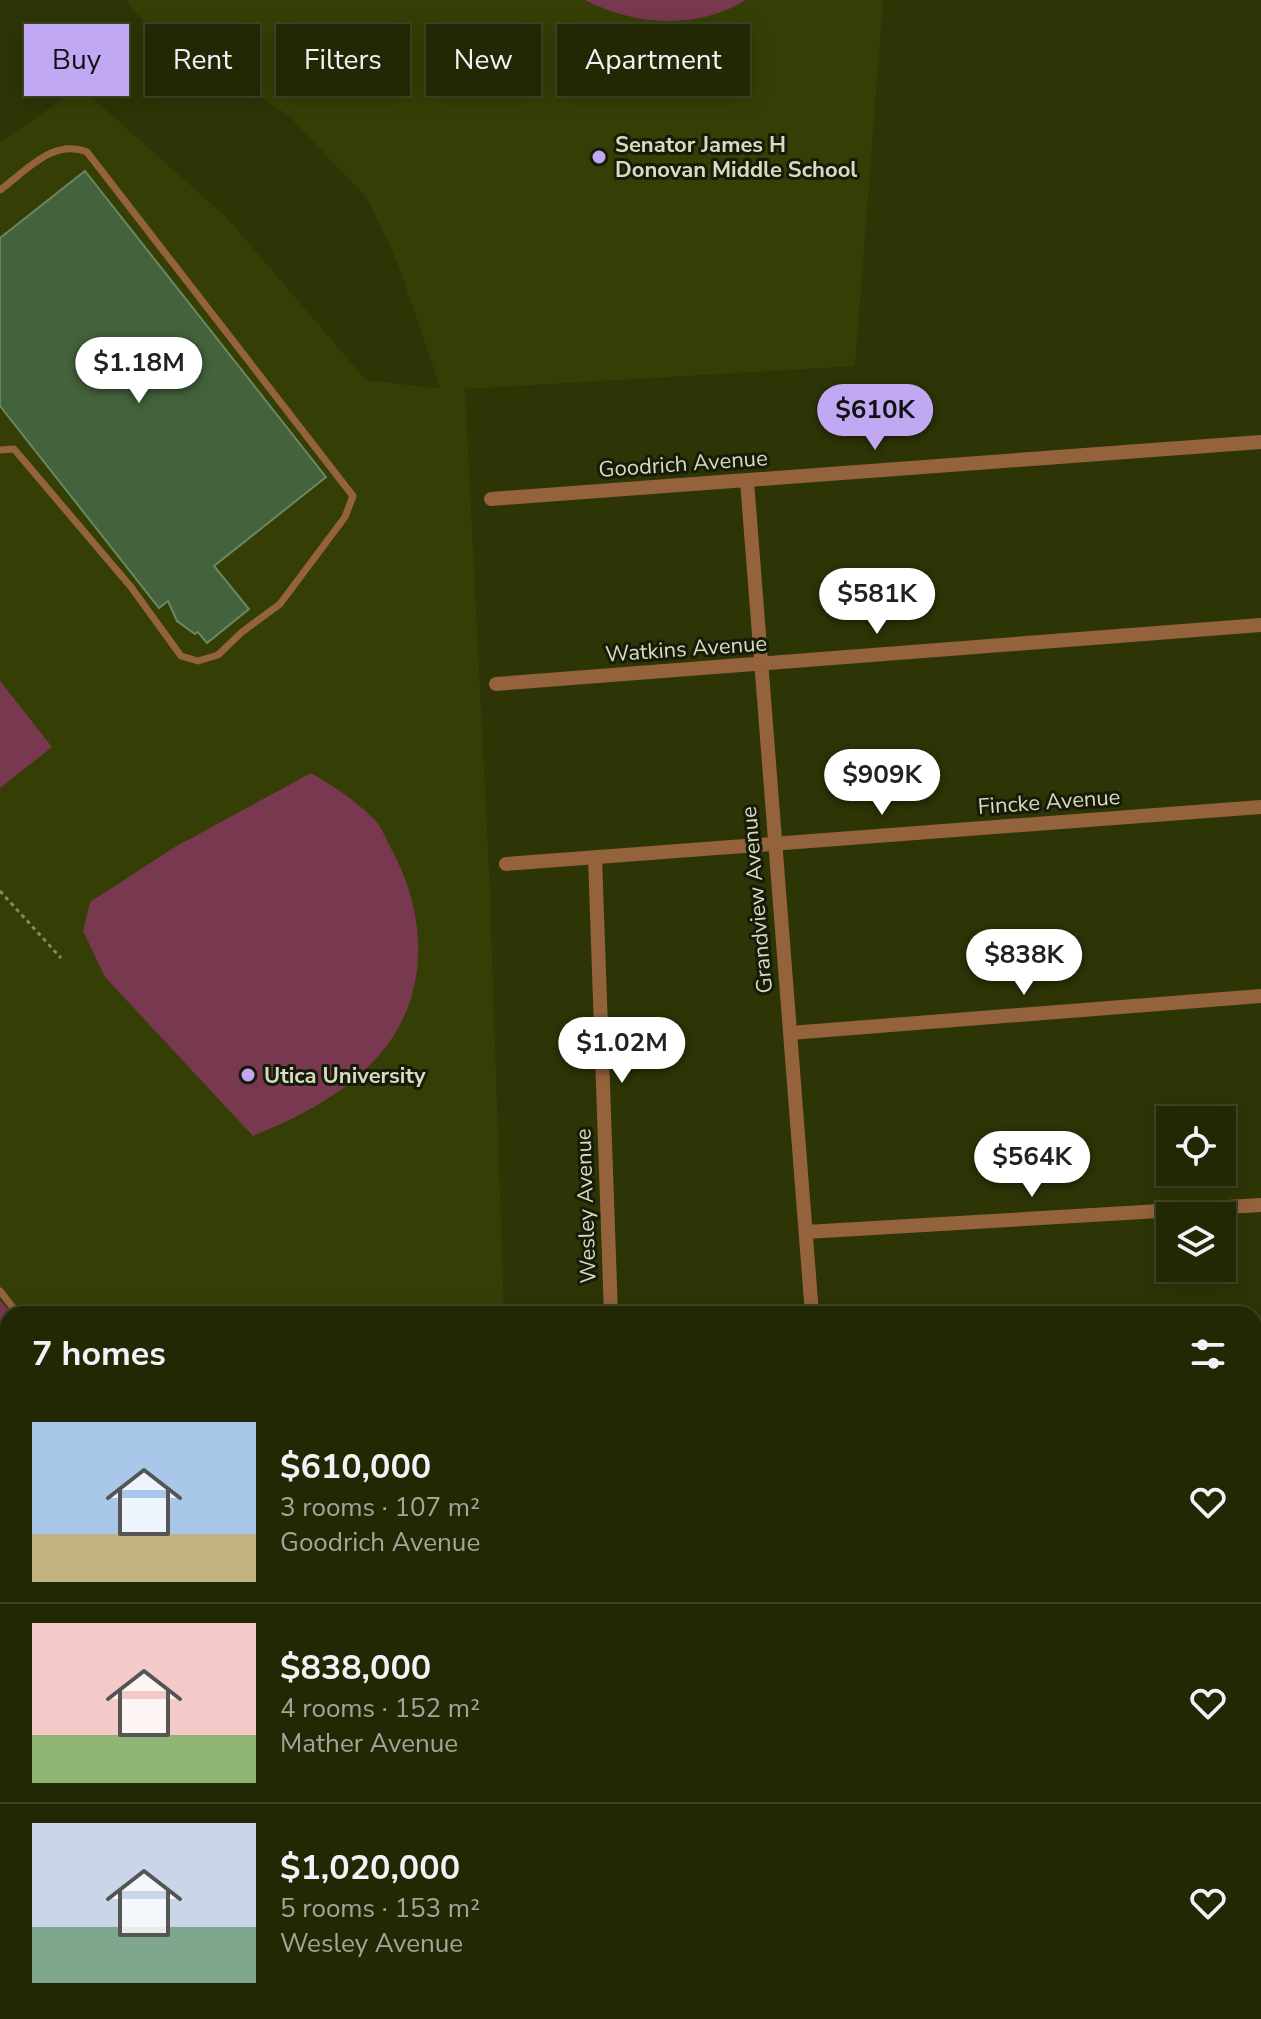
<!DOCTYPE html>
<meta charset="utf-8">
<style>
:root{--surface:#222804;--page:#2a300e;--text:#f1f3f6;--muted:#a2a69a;--line:#3f4426;--accent:#c1a8f3}
body{margin:0;font-family:"Nunito Sans",sans-serif;background:var(--page);color:var(--text);height:100vh;display:flex;flex-direction:column;font-size:30px;white-space:nowrap}
*{box-sizing:border-box;margin:0}
p{font-size:26px;color:var(--muted)}
.icon{flex:none;width:44px;height:44px;fill:none;stroke:currentColor;stroke-width:2;stroke-linecap:round;stroke-linejoin:round}
.map{position:relative;flex:1;overflow:hidden}
.side{position:absolute;left:0px;top:1306px;width:1262px;height:714px;display:flex;flex-direction:column;background:var(--surface);border-radius:24px 24px 0 0;box-shadow:0 4px 20px #0003,0 0 0 2px var(--line)}
.side>*{flex:none}
.top-card{position:absolute;left:24px;top:24px;width:800px;height:72px;display:flex;gap:16px}
.controls{position:absolute;left:1156px;top:1106px;display:grid;gap:16px}
.controls a{display:grid;place-items:center;width:80px;height:80px;border-radius:0px;background:var(--surface);box-shadow:0 4px 20px #0003,0 0 0 2px var(--line);font-size:40px}
.price{position:absolute;translate:-50% -68px;padding:0 18px;border-radius:28px;background:#fff;color:#222;font-size:26px;line-height:52px;filter:drop-shadow(0 2px 4px #0008)}
.price::after{content:'';position:absolute;left:50%;top:48px;width:24px;height:18px;margin-left:-12px;background:inherit;clip-path:polygon(0 0,100% 0,50% 100%)}
.price.active{background:var(--accent);color:#111}
ul{padding:0;list-style:none}
li{display:flex;align-items:center;gap:24px;height:200px;padding:0 32px}
li+li{border-top:2px solid var(--line)}
li span{display:grid;place-items:center;flex:none;width:224px;height:160px;border-radius:0px;color:#555}
li>.icon{margin-inline-start:auto}
span .icon{width:96px;height:96px;fill:#fffc;stroke-width:1}
li b{font-size:34px}
h2{display:flex;justify-content:space-between;align-items:center;height:96px;padding:0 32px;font-size:34px}
.pill{padding:0 28px;border-radius:0px;background:var(--surface);box-shadow:0 4px 20px #0003,0 0 0 2px var(--line);font-size:28px;line-height:72px}
.pill.active{background:var(--accent);color:#111}
.map>svg:first-child{display:block}
.built{fill:#353f05}
.green{fill:#78384f}
.building{fill:#44623c;stroke:#698861;stroke-width:2}
.lines{fill:none;stroke-linecap:round;stroke-linejoin:round}
.path{stroke:#838a66;stroke-width:3;stroke-dasharray:4 4;stroke-linecap:butt}
.service{stroke:#94633c;stroke-width:7}
.minor{stroke:#94633c;stroke-width:14}
.tertiary{stroke:#94633c;stroke-width:16}
.poi-dot{fill:#c1a8f3;stroke:#171b08;stroke-width:3}
.labels{text-anchor:middle;stroke-width:6;stroke-linejoin:round;paint-order:stroke}
.poi-label{font-size:22px;font-weight:bold;fill:#d5dcc3;stroke:#171b08;text-anchor:start}
.street-label{font-size:22px;fill:#d5dcc3;stroke:#171b08}
</style>
<div class="map">
<svg width="1261" height="2019" viewBox="0 0 1261 2019">
<rect width="100%" height="100%" fill="#2d3506"/>
<path class="built" d="M127,0h756l-28,366 -390,23 24,480 15,445h-496v698h503l-1,7h-510v-1876l80,-56 147,131 139,162 75,9 -45,-130 -29,-61 -79,-83 -148,-97z"/>
<path class="green" d="M585,0h161c-49,30 -111,26 -161,0z
M0,681l52,66 -52,41z
M311,773c23,13 45,28 64,47 8,9 12,22 18,32 33,63 37,138 -8,196 -34,43 -83,68 -132,88l-148,-159 -22,-46 7,-29 85,-55z
M0,1300l12,14h-4v424l-8,3z"/>
<path class="building" d="M85,171l241,306 -112,89 35,43 -42,34 -9,-11 -3,2 -18,-13 -9,-20 -9,7 -159,-202v-168z"/>
<g class="lines">
<path class="path" d="M0,891l61,67
M1254,1947l7,-5
M0,1993l8,-5
M283,2015l32,4
M123,2019l3,-7
M1160,2019l9,-7"/>
<path class="service" d="M0,190c26,-19 53,-52 87,-38l266,344 -8,21 -65,87 -38,28 -24,23 -20,6 -17,-5 -50,-69 -117,-138 -14,1
M0,1291l18,23
M92,2012l6,7
M16,2019l7,-7
M269,2019l1,-7"/>
<path class="minor" d="M747,481l65,833
M491,499l770,-57
M496,684l765,-59
M595,857l16,457
M506,864l755,-57
M790,1033l471,-37
M806,1232l455,-27
M1254,1410h7
M1254,1470l7,-6
M1254,1741l7,-5
M1079,2012l5,7
M561,2019l8,-7
M908,2019l8,-7"/>
<path class="tertiary" d="M1254,1982l7,-5
M1208,2019l9,-7"/>
</g>
<g class="poi-dot">
<circle cx="599" cy="157" r="8"/>
<circle cx="248" cy="1075" r="8"/>
</g>
<g class="labels">
<g class="poi-label">
<text x="615" y="152">Senator James H<tspan x="615" dy="25">Donovan Middle School</tspan></text>
<text x="264" y="1083">Utica University</text>
</g>
<g class="street-label">
<text transform="translate(683 463) rotate(-4)" y="8">Goodrich Avenue</text>
<text transform="translate(686 648) rotate(-4)" y="8">Watkins Avenue</text>
<text transform="translate(1049 801) rotate(-4)" y="8">Fincke Avenue</text>
<text transform="translate(756 900) rotate(-95)" y="8">Grandview Avenue</text>
<text transform="translate(585 1206) rotate(-92)" y="8">Wesley Avenue</text>
</g>
</g>
</svg>
<div class="controls">
<a><svg class="icon" aria-label="locate" viewBox="0 0 24 24"><circle cx="12" cy="12" r="6"/><path d="M12 2v4M12 18v4M2 12h4M18 12h4"/></svg></a>
<a><svg class="icon" aria-label="layers" viewBox="0 0 24 24"><path d="M12 4l9 5-9 5-9-5zM3 14l9 5 9-5"/></svg></a>
</div>
<b class="price" style="left:139px;top:405px">$1.18M</b>
<b class="price active" style="left:875px;top:452px">$610K</b>
<b class="price" style="left:877px;top:636px">$581K</b>
<b class="price" style="left:882px;top:817px">$909K</b>
<b class="price" style="left:1024px;top:997px">$838K</b>
<b class="price" style="left:622px;top:1085px">$1.02M</b>
<b class="price" style="left:1032px;top:1199px">$564K</b>
<div class="top-card">
<a class="pill active">Buy</a>
<a class="pill">Rent</a>
<a class="pill">Filters</a>
<a class="pill">New</a>
<a class="pill">Apartment</a>
</div>
<section class="side">
<h2>7 homes<svg class="icon" aria-label="filters" viewBox="0 0 24 24"><path d="M4 7h16M4 17h16"/><circle cx="9" cy="7" r="2"/><circle cx="15" cy="17" r="2"/></svg></h2>
<ul>
<li><span style="background:linear-gradient(#a9c7e8 70%,#c2b280 0)"><svg class="icon" aria-label="home" viewBox="0 0 24 24"><path d="M3 11l9-7 9 7M6 9v11h12V9"/></svg></span><div><b>$610,000</b><p>3 rooms · 107 m²</p><p>Goodrich Avenue</p></div><svg class="icon" aria-label="heart" viewBox="0 0 24 24"><path d="M12 20l-8-8c-3-5 5-10 8-4 3-6 11-1 8 4z"/></svg></li>
<li><span style="background:linear-gradient(#f6c9c9 70%,#8fb573 0)"><svg class="icon" aria-label="home" viewBox="0 0 24 24"><path d="M3 11l9-7 9 7M6 9v11h12V9"/></svg></span><div><b>$838,000</b><p>4 rooms · 152 m²</p><p>Mather Avenue</p></div><svg class="icon" aria-label="heart" viewBox="0 0 24 24"><path d="M12 20l-8-8c-3-5 5-10 8-4 3-6 11-1 8 4z"/></svg></li>
<li><span style="background:linear-gradient(#c9d6e8 65%,#7fa58c 0)"><svg class="icon" aria-label="home" viewBox="0 0 24 24"><path d="M3 11l9-7 9 7M6 9v11h12V9"/></svg></span><div><b>$1,020,000</b><p>5 rooms · 153 m²</p><p>Wesley Avenue</p></div><svg class="icon" aria-label="heart" viewBox="0 0 24 24"><path d="M12 20l-8-8c-3-5 5-10 8-4 3-6 11-1 8 4z"/></svg></li>
</ul>
</section>
</div>
